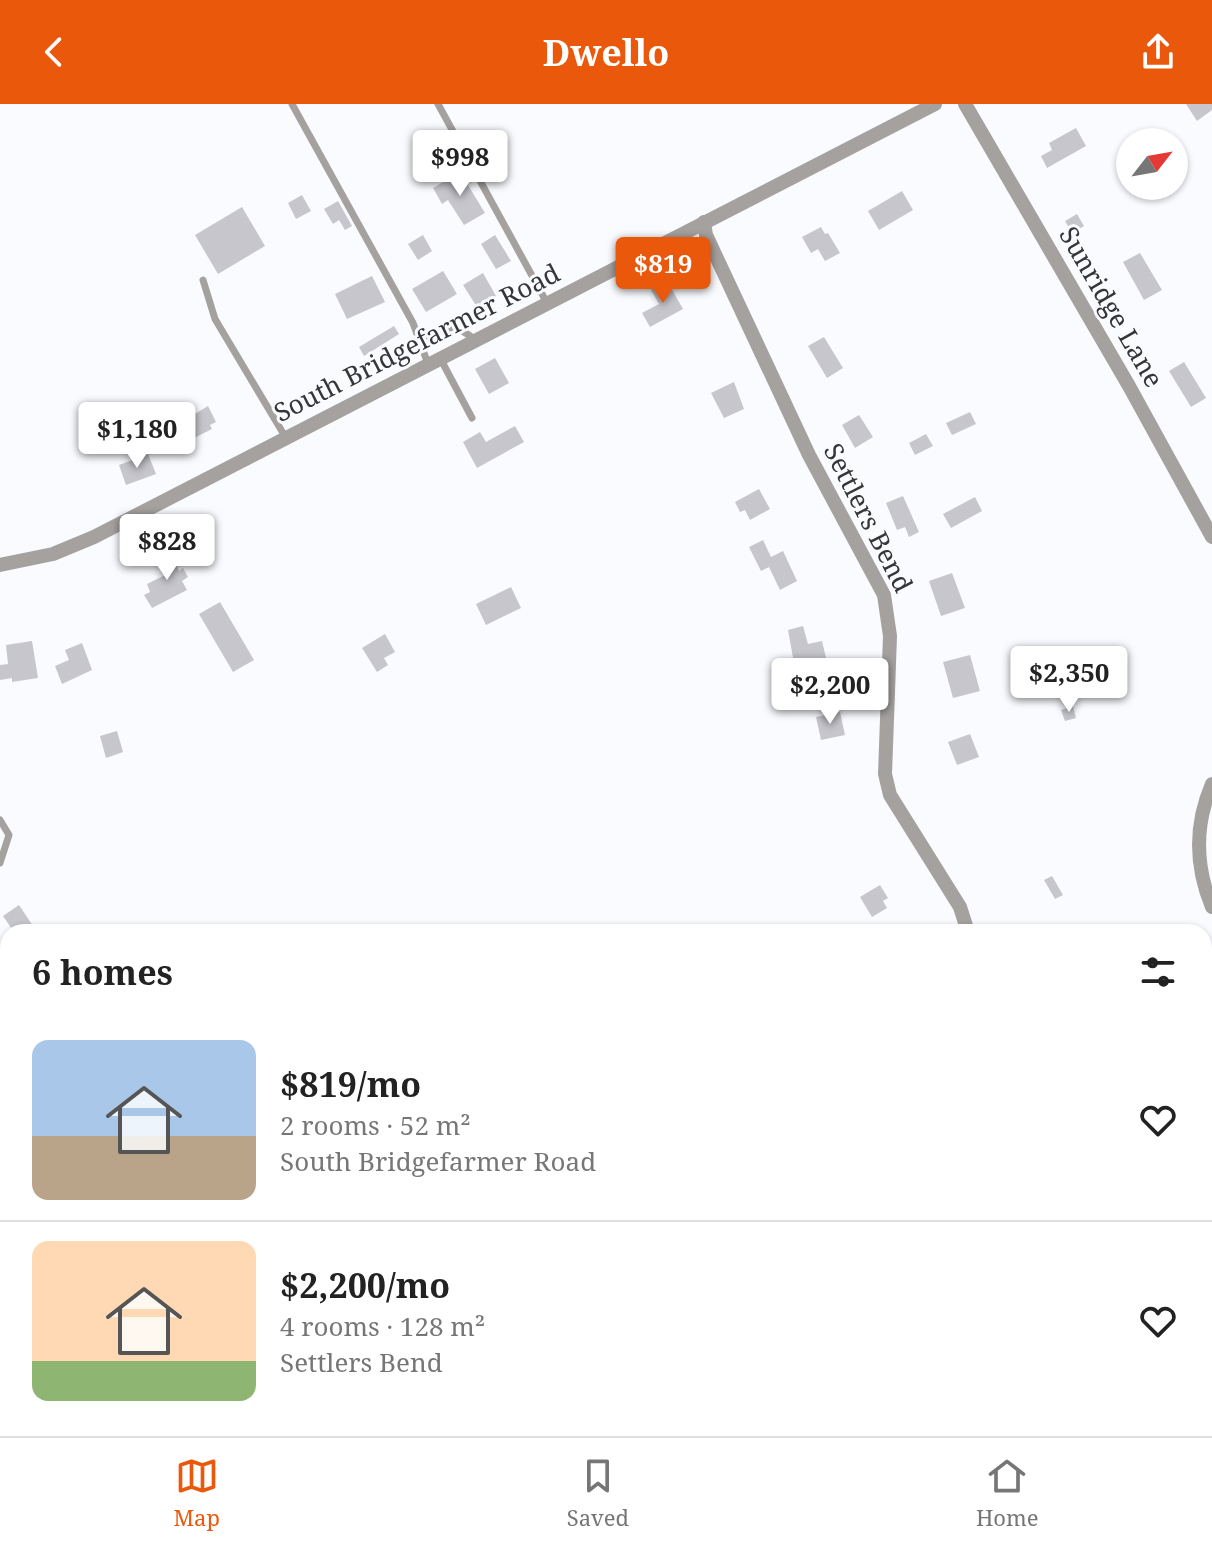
<!DOCTYPE html>
<meta charset="utf-8">
<style>
:root{--surface:#fff;--page:#f2f2f2;--text:#222;--muted:#767676;--line:#e0e0e0;--accent:#ea580c}
body{margin:0;font-family:"Noto Serif",serif;background:var(--page);color:var(--text);height:100vh;display:flex;flex-direction:column;font-size:30px;white-space:nowrap}
*{box-sizing:border-box;margin:0}
p{font-size:26px;color:var(--muted)}
.icon{flex:none;width:44px;height:44px;fill:none;stroke:currentColor;stroke-width:2;stroke-linecap:round;stroke-linejoin:round}
.map{position:relative;flex:1;overflow:hidden}
.side{position:absolute;left:0px;top:820px;width:1212px;height:512px;display:flex;flex-direction:column;background:var(--surface);border-radius:24px 24px 0 0;box-shadow:0 2px 6px #0004}
.side>*{flex:none}
.needle{width:52px;rotate:59deg}
.controls{position:absolute;left:1116px;top:24px;display:grid;gap:16px}
.controls a{display:grid;place-items:center;width:72px;height:72px;border-radius:50%;background:var(--surface);box-shadow:0 2px 6px #0004;font-size:40px}
.price{position:absolute;translate:-50% -68px;padding:0 18px;border-radius:8px;background:#fff;color:#222;font-size:26px;line-height:52px;filter:drop-shadow(0 2px 4px #0008)}
.price::after{content:'';position:absolute;left:50%;top:48px;width:24px;height:18px;margin-left:-12px;background:inherit;clip-path:polygon(0 0,100% 0,50% 100%)}
.price.selected{background:var(--accent);color:#fff}
ul{padding:0;list-style:none}
li{display:flex;align-items:center;gap:24px;height:200px;padding:0 32px}
li+li{border-top:2px solid var(--line)}
li span{display:grid;place-items:center;flex:none;width:224px;height:160px;border-radius:16px;color:#555}
li>.icon{margin-inline-start:auto}
span .icon{width:96px;height:96px;fill:#fffc;stroke-width:1}
li b{font-size:34px}
h2{display:flex;justify-content:space-between;align-items:center;height:96px;padding:0 32px;font-size:34px}
header{display:flex;justify-content:space-between;align-items:center;height:104px;padding:0 32px;background:var(--accent);color:#fff;font-size:36px;font-weight:700}
.tabs{display:flex;justify-content:space-around;align-items:center;height:112px;border-top:2px solid var(--line);background:var(--surface);font-size:22px;color:var(--muted)}
.tabs a{display:grid;justify-items:center;gap:4px}
.tabs .selected{color:var(--accent)}
.map>svg:first-child{display:block}
.building{fill:#c7c6cc}
.lines{fill:none;stroke-linecap:round;stroke-linejoin:round}
.service{stroke:#a4a19f;stroke-width:7}
.minor{stroke:#a4a19f;stroke-width:14}
.labels{text-anchor:middle;stroke-width:6;stroke-linejoin:round;paint-order:stroke}
.street-label{font-size:26px;fill:#353639;stroke:#f9fbfe}
</style>
<header><svg class="icon" aria-label="back" viewBox="0 0 24 24"><path d="M15 5l-7 7 7 7"/></svg>Dwello<svg class="icon" aria-label="share" viewBox="0 0 24 24"><path d="M12 15V3M7 8l5-5 5 5M5 13v7h14v-7"/></svg></header>
<div class="map">
<svg width="1212" height="1332" viewBox="0 0 1212 1332">
<rect width="100%" height="100%" fill="#f9fbfe"/>
<path class="building" d="M1186,0h26v6l-15,11z
M1076,24l10,18 -39,22 -6,-12 11,-6 -3,-7z
M460,68l25,41 -21,12 -16,-25 -6,4 -9,-16z
M902,87l11,19 -34,20 -11,-19z
M302,91l9,16 -15,8 -8,-16z
M338,97l14,25 -7,4 -6,-10 -6,4 -9,-15z
M242,103l23,39 -47,28 -23,-39z
M1077,110l7,12 -12,7 -7,-12z
M821,123l4,7 3,-1 12,20 -15,8 -7,-12 -7,4 -9,-16z
M423,131l9,16 -14,9 -10,-16z
M495,131l16,26 -15,8 -15,-25z
M1140,149l22,37 -18,10 -21,-38z
M443,167l14,23 -31,18 -14,-23z
M483,169l13,23 -19,11 -14,-22z
M372,172l13,26 -38,17 -12,-25z
M667,177l16,28 -33,18 -8,-14 17,-9 -8,-14z
M394,222l5,8 -35,22 -5,-9z
M824,233l19,31 -16,10 -19,-32z
M495,254l14,25 -20,11 -14,-25z
M1184,258l22,36 -15,9 -22,-36z
M734,278l10,27 -20,9 -13,-25z
M208,302l8,16 -6,3 2,4 -18,9 -9,-18z
M970,308l6,12 -24,11 -6,-12z
M859,311l14,22 -18,11 -13,-23z
M515,322l9,16 -47,26 -14,-26 17,-10 6,10z
M926,330l7,12 -18,9 -6,-12z
M148,350l8,20 -30,11 -7,-20z
M759,385l11,20 -20,11 -5,-10 -5,2 -5,-10z
M903,392l16,36 -10,5 -4,-10 -8,3 -11,-27z
M975,393l7,14 -31,17 -8,-14z
M763,436l8,17 12,-6 14,30 -17,9 -11,-23 -8,4 -12,-24z
M170,448l9,19 4,-3 5,9 -6,4 5,9 -35,18 -8,-13 6,-3 -3,-8 18,-9 -8,-16z
M952,469l13,35 -24,8 -12,-35z
M511,483l10,21 -35,17 -10,-21z
M220,498l34,58 -21,12 -34,-58z
M803,522l5,18 14,-3 5,21 -19,4 -1,-6 -13,3 -6,-33z
M385,530l10,18 -11,6 4,7 -11,7 -15,-24z
M32,537l6,37 -26,4v-4l-12,2v-15l8,-1 -2,-19z
M82,539l10,27 -30,14 -7,-18 14,-6 -4,-10z
M970,551l10,36 -27,7 -10,-36z
M1073,602l3,12 -11,3 -4,-11z
M840,608l5,23 -24,5 -5,-23z
M117,627l6,21 -17,6 -6,-22z
M970,630l9,23 -22,8 -9,-23z
M1052,772l11,19 -8,4 -11,-19z
M880,781l8,13 -5,3 4,7 -15,9 -12,-20z
M19,801l18,27h-23l-11,-16z"/>
<g class="lines">
<path class="service" d="M292,0l121,219 15,41
M438,0l109,199
M203,176l12,39 71,119
M422,239l33,-17 21,14
M440,254l32,60
M0,716l9,15 -9,28"/>
<path class="minor" d="M965,0l164,282 83,151
M704,118l2,13 103,220 75,140 6,41 -5,138 5,21 70,112 8,25
M0,461l53,-11 41,-17 841,-433
M1212,680c-18,42 -17,82 0,123
M1206,893l6,-24
M0,939l8,10
M285,1324l7,8
M739,1324l5,8
M1158,1324l4,8"/>
</g>
<g class="labels">
<g class="street-label">
<text transform="translate(1111 203) rotate(60)" y="9">Sunridge Lane</text>
<text transform="translate(417 239) rotate(-27)" y="9">South Bridgefarmer Road</text>
<text transform="translate(868 414) rotate(63)" y="9">Settlers Bend</text>
</g>
</g>
</svg>
<div class="controls">
<a><svg class="needle" viewBox="-14 -14 28 28"><path d="M0-13l5 13h-10z" fill="#e53935"/><path d="M0 13l5-13h-10z" fill="#767676"/></svg></a>
</div>
<b class="price" style="left:460px;top:94px">$998</b>
<b class="price selected" style="left:663px;top:201px">$819</b>
<b class="price" style="left:137px;top:366px">$1,180</b>
<b class="price" style="left:167px;top:478px">$828</b>
<b class="price" style="left:1069px;top:610px">$2,350</b>
<b class="price" style="left:830px;top:622px">$2,200</b>
<section class="side">
<h2>6 homes<svg class="icon" aria-label="filters" viewBox="0 0 24 24"><path d="M4 7h16M4 17h16"/><circle cx="9" cy="7" r="2"/><circle cx="15" cy="17" r="2"/></svg></h2>
<ul>
<li><span style="background:linear-gradient(#a9c7e8 60%,#b9a48a 0)"><svg class="icon" aria-label="home" viewBox="0 0 24 24"><path d="M3 11l9-7 9 7M6 9v11h12V9"/></svg></span><div><b>$819/mo</b><p>2 rooms · 52 m²</p><p>South Bridgefarmer Road</p></div><svg class="icon" aria-label="heart" viewBox="0 0 24 24"><path d="M12 20l-8-8c-3-5 5-10 8-4 3-6 11-1 8 4z"/></svg></li>
<li><span style="background:linear-gradient(#ffd9b3 75%,#8fb573 0)"><svg class="icon" aria-label="home" viewBox="0 0 24 24"><path d="M3 11l9-7 9 7M6 9v11h12V9"/></svg></span><div><b>$2,200/mo</b><p>4 rooms · 128 m²</p><p>Settlers Bend</p></div><svg class="icon" aria-label="heart" viewBox="0 0 24 24"><path d="M12 20l-8-8c-3-5 5-10 8-4 3-6 11-1 8 4z"/></svg></li>
</ul>
</section>
</div>
<nav class="tabs">
<a class="selected"><svg class="icon" aria-label="map" viewBox="0 0 24 24"><path d="M3 6l6-2 6 2 6-2v14l-6 2-6-2-6 2zM9 4v14M15 6v14"/></svg>Map</a>
<a><svg class="icon" aria-label="saved" viewBox="0 0 24 24"><path d="M7 4h10v16l-5-4-5 4z"/></svg>Saved</a>
<a><svg class="icon" aria-label="home" viewBox="0 0 24 24"><path d="M3 11l9-7 9 7M6 9v11h12V9"/></svg>Home</a>
</nav>
